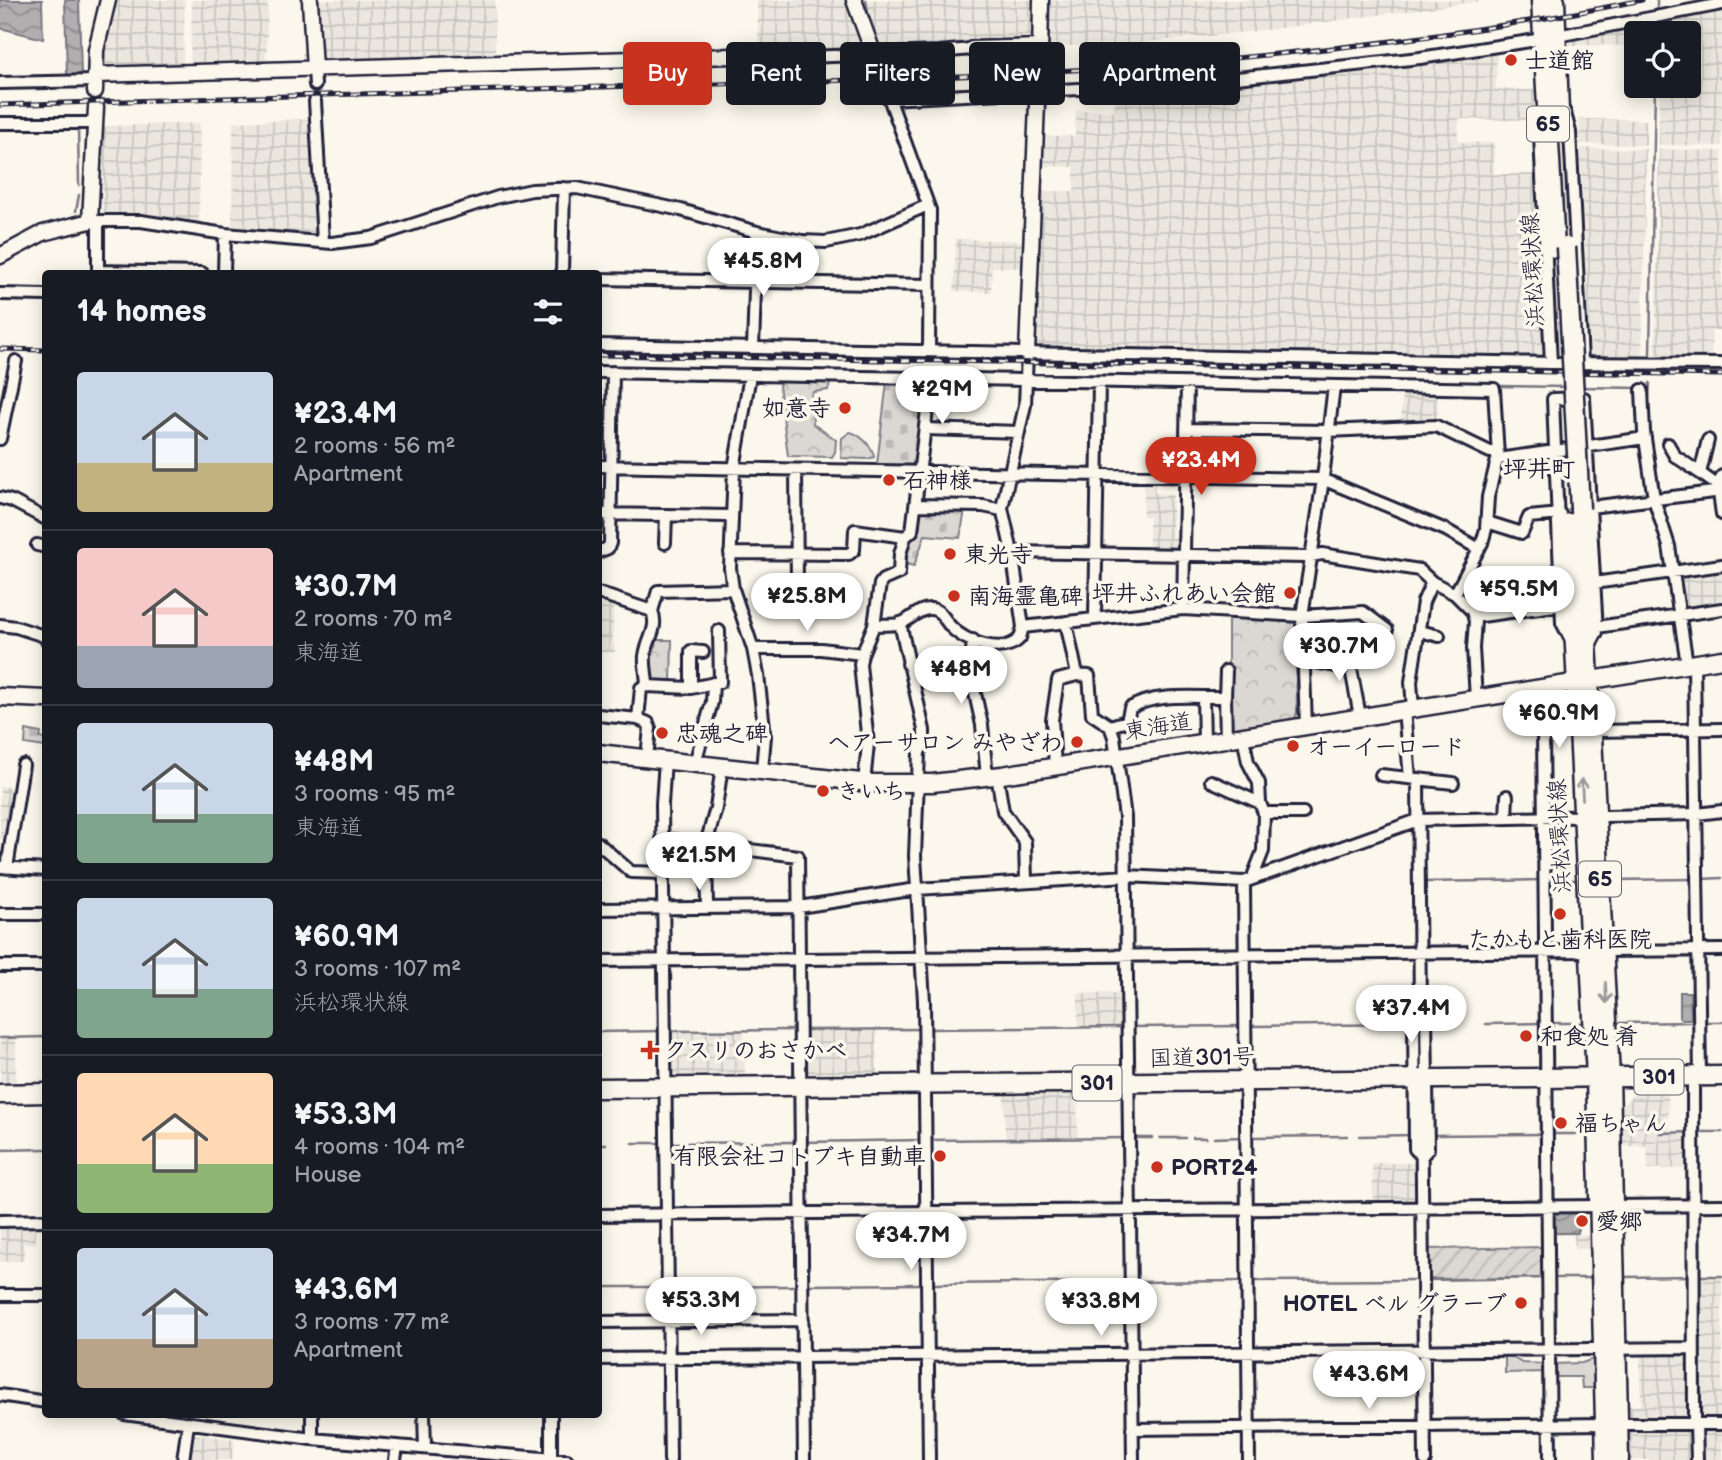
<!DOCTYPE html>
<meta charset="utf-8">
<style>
:root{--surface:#171b24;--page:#20242c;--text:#f1f3f6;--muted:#9ea1a6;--line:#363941;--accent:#c8321e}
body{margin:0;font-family:"Balsamiq Sans","Klee One",sans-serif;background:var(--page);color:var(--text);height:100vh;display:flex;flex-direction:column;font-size:26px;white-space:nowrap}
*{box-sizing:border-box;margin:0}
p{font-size:23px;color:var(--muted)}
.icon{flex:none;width:38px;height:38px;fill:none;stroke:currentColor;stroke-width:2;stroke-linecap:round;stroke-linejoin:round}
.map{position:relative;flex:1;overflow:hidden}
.details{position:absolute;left:42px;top:270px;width:560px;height:1148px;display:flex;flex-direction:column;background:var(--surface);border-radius:7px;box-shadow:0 4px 18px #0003}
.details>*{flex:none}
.top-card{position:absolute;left:623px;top:42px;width:665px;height:63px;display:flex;gap:14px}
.controls{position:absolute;left:1624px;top:21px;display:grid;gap:14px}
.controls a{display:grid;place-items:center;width:77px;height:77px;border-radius:7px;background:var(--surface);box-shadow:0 4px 18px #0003;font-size:35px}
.price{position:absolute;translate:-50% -60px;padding:0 16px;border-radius:24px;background:#fff;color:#222;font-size:23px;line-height:46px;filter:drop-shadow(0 2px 4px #0008)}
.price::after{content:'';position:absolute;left:50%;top:42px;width:21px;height:16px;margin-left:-10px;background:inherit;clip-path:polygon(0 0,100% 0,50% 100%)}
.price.current{background:var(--accent);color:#fff}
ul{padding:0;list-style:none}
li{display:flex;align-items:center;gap:21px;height:175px;padding:0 35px}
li+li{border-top:2px solid var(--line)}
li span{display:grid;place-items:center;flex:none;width:196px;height:140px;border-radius:7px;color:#555}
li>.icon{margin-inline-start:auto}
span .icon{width:84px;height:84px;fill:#fffc;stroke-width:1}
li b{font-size:30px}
h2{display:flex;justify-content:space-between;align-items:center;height:84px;padding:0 35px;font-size:30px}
.pill{padding:0 24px;border-radius:7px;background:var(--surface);box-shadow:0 4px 18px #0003;font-size:24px;line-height:63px}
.pill.current{background:var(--accent);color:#fff}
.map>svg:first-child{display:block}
.industrial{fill:url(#industrial-grid)}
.grass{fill:#dbd8d3;stroke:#7e7d87;stroke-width:2}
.forest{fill:url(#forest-crowns);stroke:#7e7d87;stroke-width:2}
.cemetery{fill:url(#cemetery-stones);stroke:#7e7d87;stroke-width:2}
.garden{fill:url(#garden-furrows);stroke:#7e7d87;stroke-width:2}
.water{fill:url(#water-waves);stroke:#787681;stroke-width:2}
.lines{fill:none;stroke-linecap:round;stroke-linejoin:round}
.stream{stroke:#787681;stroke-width:2.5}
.minor-casing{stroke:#22223b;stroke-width:16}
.tertiary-casing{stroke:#22223b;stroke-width:19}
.secondary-casing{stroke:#22223b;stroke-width:21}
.primary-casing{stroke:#22223b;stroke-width:23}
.trunk-casing{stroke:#22223b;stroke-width:23}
.minor{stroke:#fbf7ec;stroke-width:10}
.tertiary{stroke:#fbf7ec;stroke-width:14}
.secondary{stroke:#fbf7ec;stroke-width:16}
.primary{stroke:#fbf7ec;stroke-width:18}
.trunk{stroke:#fbf7ec;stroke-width:18}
.rail-casing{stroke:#22223b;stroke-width:5}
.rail{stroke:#fbf7ec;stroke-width:2.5;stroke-dasharray:8;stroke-linecap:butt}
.primary-bridge-casing{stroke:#22223b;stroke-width:23;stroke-linecap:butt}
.primary-bridge{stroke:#fbf7ec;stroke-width:18}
.oneway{stroke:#99979c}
.poi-dot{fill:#c8321e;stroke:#fbf7ec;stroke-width:2.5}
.labels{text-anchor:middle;stroke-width:7;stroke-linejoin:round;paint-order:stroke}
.shield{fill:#fbf7ec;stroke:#636270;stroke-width:2}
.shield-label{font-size:21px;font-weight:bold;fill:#22223b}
.poi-label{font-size:23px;font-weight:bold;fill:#22223b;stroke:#fbf7ec;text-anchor:start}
.street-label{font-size:23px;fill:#22223b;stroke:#fbf7ec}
.neighbourhood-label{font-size:24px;font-weight:bold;fill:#22223b;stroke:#fbf7ec}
</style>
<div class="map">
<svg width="1722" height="1460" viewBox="0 0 1722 1460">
<defs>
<pattern id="industrial-grid" width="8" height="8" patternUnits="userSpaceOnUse" patternTransform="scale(1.75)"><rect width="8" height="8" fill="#ebe7df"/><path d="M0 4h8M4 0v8" fill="none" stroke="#c9c6c0"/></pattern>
<pattern id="forest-crowns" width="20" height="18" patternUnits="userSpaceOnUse" patternTransform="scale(1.75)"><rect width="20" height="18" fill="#dbd8d3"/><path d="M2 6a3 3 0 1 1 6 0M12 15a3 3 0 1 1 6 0" fill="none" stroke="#bcb9b6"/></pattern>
<pattern id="cemetery-stones" width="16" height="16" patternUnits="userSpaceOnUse" patternTransform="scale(1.75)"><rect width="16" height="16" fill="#dbd8d3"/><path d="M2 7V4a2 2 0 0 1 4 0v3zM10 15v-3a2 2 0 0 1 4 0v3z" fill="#bcb9b6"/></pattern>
<pattern id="garden-furrows" width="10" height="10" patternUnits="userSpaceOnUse" patternTransform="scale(1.75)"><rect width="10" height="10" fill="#dbd8d3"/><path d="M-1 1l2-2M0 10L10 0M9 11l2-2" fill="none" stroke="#bcb9b6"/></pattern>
<pattern id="water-waves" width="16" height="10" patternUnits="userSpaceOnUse" patternTransform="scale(1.75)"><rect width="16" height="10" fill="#b1aeb0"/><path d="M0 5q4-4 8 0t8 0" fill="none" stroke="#908d90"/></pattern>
</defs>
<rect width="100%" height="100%" fill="#fbf7ec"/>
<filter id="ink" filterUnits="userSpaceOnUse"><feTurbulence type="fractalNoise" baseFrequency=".0143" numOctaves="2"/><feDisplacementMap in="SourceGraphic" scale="14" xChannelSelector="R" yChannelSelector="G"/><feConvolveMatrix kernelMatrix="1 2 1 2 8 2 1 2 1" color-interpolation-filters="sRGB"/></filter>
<g filter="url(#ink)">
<path class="industrial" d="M114,0h71l-2,66 -78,3 -3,-3v-18z
M192,0h76l-2,64 -76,2z
M316,0h179v57l-172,5 -3,-2z
M757,0h92l17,46 -3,4 -104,4z
M867,0h170l-3,40 -89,3 -8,5 -57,2 -8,-23z
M1046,0h443l-223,30 -127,13 -92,4 -2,-2z
M1722,7v139l-63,-1 1,-59h29v-53h-28v-14z
M1648,22v11h-12v13l-69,-1v-8z
M1497,49l-1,40 40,1 1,6 -7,24 -71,-1 -1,23 36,1v31h39l10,187 -510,-10 6,-160h35v-24l-34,-1 1,-30h34l1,-26 38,1 1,-21z
M312,119l6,114 -2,3 -84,-8 1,-106z
M1579,119l67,1v25l-66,-1z
M200,123l-1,99 -57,-9h-38l-2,-2 2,-83 2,-2z
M1580,148l66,1 -4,209h-51z
M1659,149l63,2v179h-10l-1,29 -56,-1z
M956,239l70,2 -1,27 -33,-1 -1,25 -37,-1z
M1402,390l36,1 -1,33 -36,1z
M1144,481h11v12l18,1 -1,43h9l-1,12 -2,3 -29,-1v-34l-6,-1z
M1722,568v36l-37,5 -5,-35z
M599,596l14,4v40l2,12h-16z
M0,786l15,2 -8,52 -7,-1z
M1078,993h47v33l-47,1z
M876,1030l1,43 -74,1v-43z
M744,1031l1,44h-74l-1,-43z
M16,1038v44h-16v-43z
M1668,1090l1,42 -10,1h32v35l-43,1 -1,-23h-25l-1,-39 16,-16z
M1077,1094l1,44 -73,1 -1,-44z
M1372,1163h46l1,41 -46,1z
M1578,1208l1,27h11l1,14h-16l-1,-14h-24l2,-26z
M0,1223h35v20l-11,1v17l-24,1z
M1699,1277h23v143h-19l-2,-2z
M1640,1351l48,2v65l-2,2 -58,1v-15l13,-1z
M1694,1426v34h-65v-33z
M1703,1428h19v32h-21v-30z
M191,1434l44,5 -3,21h-46z"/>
<path class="grass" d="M1505,1353l17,10 22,1 2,8 -41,1z
M1593,1359l1,29h-12l-1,-11h-29l2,-13 28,-1z"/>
<path class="forest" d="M781,380l47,1 2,3 -2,6 -15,2 -2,5 2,27 23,16 -1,12 -3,5 -44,-1 -9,-71z
M850,432c10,2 23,15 24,25l-6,2 -27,-1 1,-20z
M1231,615l64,5 2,92 -2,6 -5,3 -57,10 -5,-5v-106z
M654,640h18l-1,43 -20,-1 -2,-24z"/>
<path class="cemetery" d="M887,382h39l-9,81 -3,2 -37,-1z
M922,509l43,1 -5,28 -35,-3 -11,31 -8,-2 4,-24 8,-5z
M26,730l15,3 -1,5 5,1v8l-20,-3z"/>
<path class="garden" d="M1545,1247v31l-118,1v-30z"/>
<path class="water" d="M0,0h42l1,39 -43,-11z
M65,0h14l2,76h-14z
M1680,992h10l1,27h-11z
M1553,1210h25v23h-24z"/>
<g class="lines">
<path class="stream" d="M866,0l4,24
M1657,12v-12
M1656,33v-14
M896,102l11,30
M78,127l1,58
M76,211l3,-16
M895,225l26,-12
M925,227v-15
M101,228l18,-2
M80,231l14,-2
M0,265l12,-8
M1650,354l5,-268
M1496,386l70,1
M1579,387l60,1
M1648,409l2,-26
M1669,528l4,14
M1701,879l21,-1
M1547,880h29
M1610,880l85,-1
M1423,882l119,-2
M1702,1022h20
M1549,1023h34
M1618,1023l77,-1
M1486,1024l56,-1
M1250,1026l161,-2
M1132,1027l110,-1
M929,1029l196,-2
M804,1030l116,-1
M670,1031l127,-1
M598,1032l64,-1
M0,1038l46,-1
M1697,1132h25
M1660,1133l30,-1
M1551,1134h25
M1432,1135l111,-1
M1360,1136l53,-1
M1249,1137l98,-1
M1134,1138h18
M1160,1138h25
M1193,1138h13
M1214,1138l29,-1
M930,1140l196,-2
M804,1142l118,-2
M633,1143h31
M669,1143l130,-1
M598,1144h8
M0,1150l46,-1
M1697,1276h25
M1625,1277l67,-1
M1553,1278h38
M1426,1280l119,-2
M1251,1281l168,-1
M1135,1282l110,-1
M931,1284l196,-2
M807,1285l116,-1
M598,1287h67
M671,1287l129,-1
M1699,1376v39"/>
<g class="minor-casing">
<path id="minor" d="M1557,36l165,-32
M874,55l5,14
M734,56l20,3 184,-7 34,-3
M314,69l1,16
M0,83l95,-2
M884,84l46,126 -1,141
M889,99l302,-16 229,-25 123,-19
M315,101l8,141
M1560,104l5,9 5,19 12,229
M1543,122l-3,14 11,227
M0,123h96
M90,221h51l84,13 107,9 39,-5 127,-41 34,-7 45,-2 104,22 76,22 45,9 24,1 34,-7 68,-30
M98,271l104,2
M98,273v-52
M224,273l1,-39
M562,273l2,-85
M598,279l331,6
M0,294l46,1
M598,345l953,18 171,1
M753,348l4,-116
M598,372l896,17 4,67 -10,41 -2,32 -4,14 -27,51
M750,375l-16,94 -4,99 3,21 20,60 5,26 7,61 -3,34
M1642,390l2,42 10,67 15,47 18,118
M926,429l93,3
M1187,429l141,2 108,-5 54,26h8
M0,439l16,-78
M1708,440l-8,33 18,13
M1668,444l7,12 25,17
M1498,459l147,-21
M598,466l724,13 124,51 33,19
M796,470l1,114
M1722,476l-4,10 4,28
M0,498l12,3 34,18
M916,505l67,1 19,4
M1590,507l132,-16
M598,514l133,2
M1487,522l35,11 7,-16 31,-3
M665,543l1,-28
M37,545l9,2
M598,552l10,-4 2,-5 3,-171
M1012,552l294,5 16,-3 97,16 13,12 23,12 17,17 3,10 -2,27 3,51
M730,553l119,1 5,-4 1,-20 50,7 7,-6 19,-153
M1594,583l128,-18
M598,593l54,18
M1183,609l4,-225
M1474,617l88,-12
M1095,619l4,-237
M1066,622l11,53 12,1 3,38 18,12 4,11 11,80 8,643
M900,623l24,107v12l-5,11 -4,103 9,145 5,459
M0,625l16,2 28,9 2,3
M874,625c9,-1 20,1 27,-2 11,-4 18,-15 30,-14 11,1 13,11 20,18 15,16 53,29 69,11l3,-11 -11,-75 -10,-44 23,-103 2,-52
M1023,627l160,-18 119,7 61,-4 24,18
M1597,627l125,-18
M1420,631l19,5
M973,640l-3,31 12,54 5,52
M1571,640l-9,-17 -9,-224 31,-1 13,234 -8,15
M753,649h68l41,5
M1303,662h12l36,7 9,47
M1694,663l6,413
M908,664h34l28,7
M647,686c0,-10 -3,-20 -2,-30 2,-16 14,-28 7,-45l6,-20 75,-2
M691,688v-37l12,1
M1522,692l1,7 20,29 7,732
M1225,697l1,-26
M1203,698l1,43
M1413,709l-2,-27 12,-80 9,-20
M1404,710l6,68
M598,715l40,4 10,4 2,5 -3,30
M638,719l3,-31 6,-2 44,2 29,-6 -1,-51
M1306,725l-4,-109 20,-130 12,-100
M1110,726l17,-5 3,-13c27,-16 66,-10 95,-11l1,41
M1543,730h36
M1593,731l129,-2
M1243,735l5,27 11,21 1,20 4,10 -1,38 -9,23 1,4
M665,760l-3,44 8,656
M695,763l17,-61 1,-19
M1055,766l-3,-46 6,-40 19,-5
M997,775l6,36 22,31 1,40
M1381,775l72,8
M1418,779l2,232
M1211,781l49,22
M864,783l4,-39 -8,-80 2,-10 12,-29 6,-41 3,-4 16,-7 1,-19 5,-17
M1264,813h39
M1506,818l1,-22
M664,839l134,17 6,604
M598,843l33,29 33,1
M0,867l46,3
M7,868l16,-103
M1244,882l5,578
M707,908l-1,-64 10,-36 6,-42
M598,909l201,-2 118,-18 210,-13 117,6 174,-62 279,-6 25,-3
M0,914h46
M1604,951l118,-1
M598,961l992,-10
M0,966h46
M1420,1004l6,11 2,134 -6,7 -7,-7 -1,-134z
M1693,1077l1,347
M1421,1092l4,368
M598,1215l1124,-10
M0,1221l46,-1
M0,1295h46
M598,1322l205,-2
M598,1359l1095,-11
M0,1395l46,7
M124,1414l188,25 255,21
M312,1414v25
M424,1414l1,34
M551,1414v45
M1618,1424h104
M1696,1424l1,36
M1132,1429l474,-5
M183,1460l5,-36
M395,1460l2,-14"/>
</g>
<g class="tertiary-casing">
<path id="tertiary" d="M310,0l4,69
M854,0l20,55
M972,49l68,-2
M1040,61l1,-61
M95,75l639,-19
M95,91l1,-41 12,-50
M0,256l43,-23 47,-12 6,-114
M1027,353l11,-275"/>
</g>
<g class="secondary-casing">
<path id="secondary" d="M0,697l46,2
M598,753l272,30h62l70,-8 720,-116"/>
</g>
<g class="primary-casing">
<path id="primary" d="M1541,0l14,248
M1555,0l4,112
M1580,509l30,568 9,383
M1569,523l27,555 10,382"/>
</g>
<g class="trunk-casing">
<path id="trunk" d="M598,1088l1124,-12
M0,1094l46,-1"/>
</g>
<use href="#minor" class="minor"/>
<use href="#tertiary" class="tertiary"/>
<use href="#secondary" class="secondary"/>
<use href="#primary" class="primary"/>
<use href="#trunk" class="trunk"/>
<g class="rail-casing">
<path id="rail" d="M0,105c212,-6 425,-14 637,-19 337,-8 675,-18 1005,-86
M0,349l46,1
M598,355l1124,20"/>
</g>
<use href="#rail" class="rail"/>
<g class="primary-bridge-casing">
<path id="primary-bridge" d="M1566,247l14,262"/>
</g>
<use href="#primary-bridge" class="primary-bridge"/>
</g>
<defs><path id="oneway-shaft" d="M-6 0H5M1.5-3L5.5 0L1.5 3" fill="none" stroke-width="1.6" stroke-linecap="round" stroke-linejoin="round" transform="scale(1.75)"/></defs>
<g class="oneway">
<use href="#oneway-shaft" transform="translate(1582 789) rotate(-93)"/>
<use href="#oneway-shaft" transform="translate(1606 993) rotate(87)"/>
</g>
</g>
<g class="poi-dot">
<circle cx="1511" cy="60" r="7"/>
<circle cx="845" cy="408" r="7"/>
<circle cx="889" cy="480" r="7"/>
<circle cx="950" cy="554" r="7"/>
<circle cx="1290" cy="593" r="7"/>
<circle cx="954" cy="596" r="7"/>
<circle cx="662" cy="733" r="7"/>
<circle cx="1077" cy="742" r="7"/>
<circle cx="1293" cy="746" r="7"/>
<circle cx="823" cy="791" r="7"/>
<circle cx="1560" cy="914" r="7"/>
<circle cx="1526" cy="1036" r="7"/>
<path d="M646.5 1039.5h7v7h7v7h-7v7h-7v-7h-7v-7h7z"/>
<circle cx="1561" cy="1123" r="7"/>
<circle cx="940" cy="1156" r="7"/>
<circle cx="1157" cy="1167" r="7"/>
<circle cx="1582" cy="1221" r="7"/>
<circle cx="1521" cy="1303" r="7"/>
</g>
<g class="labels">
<g class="shield">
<rect x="1527" y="106.5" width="42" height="35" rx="5"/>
<rect x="1579" y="861.5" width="42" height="35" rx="5"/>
<rect x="1634.5" y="1059.5" width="49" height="35" rx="5"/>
<rect x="1072.5" y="1065.5" width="49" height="35" rx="5"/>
</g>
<g class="shield-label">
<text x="1548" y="131">65</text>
<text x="1600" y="886">65</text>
<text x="1659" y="1084">301</text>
<text x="1097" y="1090">301</text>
</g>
<g class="poi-label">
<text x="1525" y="68">士道館</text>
<text x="831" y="416" text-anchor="end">如意寺</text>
<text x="903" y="488">石神様</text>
<text x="964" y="562">東光寺</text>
<text x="1276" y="601" text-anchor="end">坪井ふれあい会館</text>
<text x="968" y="604">南海霊亀碑</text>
<text x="676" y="741">忠魂之碑</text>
<text x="1063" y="750" text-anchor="end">ヘアーサロン みやざわ</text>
<text x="1307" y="754">オーイーロード</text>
<text x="837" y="799">きいち</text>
<text x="1560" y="947" text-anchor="middle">たかもと歯科医院</text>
<text x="1540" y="1044">和食処 肴</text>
<text x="664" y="1058">クスリのおさかべ</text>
<text x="1575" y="1131">福ちゃん</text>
<text x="926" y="1164" text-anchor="end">有限会社コトブキ自動車</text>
<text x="1171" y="1175">PORT24</text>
<text x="1596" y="1229">愛郷</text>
<text x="1507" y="1311" text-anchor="end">HOTEL ベル グラーブ</text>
</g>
<g class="street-label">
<text transform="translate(1532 270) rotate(-93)" y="8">浜松環状線</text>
<text transform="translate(1158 726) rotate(-9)" y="8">東海道</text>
<text transform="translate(1559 836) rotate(-93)" y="8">浜松環状線</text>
<text transform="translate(1202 1057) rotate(-1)" y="8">国道301号</text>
</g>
<g class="neighbourhood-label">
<text x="1539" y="477">坪井町</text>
</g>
</g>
</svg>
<div class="controls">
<a><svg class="icon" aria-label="locate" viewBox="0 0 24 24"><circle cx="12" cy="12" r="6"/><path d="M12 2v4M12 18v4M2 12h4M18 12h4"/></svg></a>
</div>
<b class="price" style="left:763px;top:298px">¥45.8M</b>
<b class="price" style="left:942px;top:426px">¥29M</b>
<b class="price current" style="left:1201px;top:497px">¥23.4M</b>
<b class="price" style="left:1519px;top:626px">¥59.5M</b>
<b class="price" style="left:807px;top:633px">¥25.8M</b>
<b class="price" style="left:1339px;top:683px">¥30.7M</b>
<b class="price" style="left:961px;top:706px">¥48M</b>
<b class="price" style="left:1559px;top:750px">¥60.9M</b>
<b class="price" style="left:699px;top:892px">¥21.5M</b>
<b class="price" style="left:1411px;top:1045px">¥37.4M</b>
<b class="price" style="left:911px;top:1272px">¥34.7M</b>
<b class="price" style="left:701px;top:1337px">¥53.3M</b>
<b class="price" style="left:1101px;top:1338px">¥33.8M</b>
<b class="price" style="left:1369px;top:1411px">¥43.6M</b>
<div class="top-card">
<a class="pill current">Buy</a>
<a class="pill">Rent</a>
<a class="pill">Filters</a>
<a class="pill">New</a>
<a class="pill">Apartment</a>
</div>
<section class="details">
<h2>14 homes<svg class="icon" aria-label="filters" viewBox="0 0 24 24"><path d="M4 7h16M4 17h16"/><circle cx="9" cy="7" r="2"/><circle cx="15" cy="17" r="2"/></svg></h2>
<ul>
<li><span style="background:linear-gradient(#c9d6e8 65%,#c2b280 0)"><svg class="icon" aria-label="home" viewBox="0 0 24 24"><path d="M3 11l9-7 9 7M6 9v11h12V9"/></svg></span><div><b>¥23.4M</b><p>2 rooms · 56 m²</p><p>Apartment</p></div></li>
<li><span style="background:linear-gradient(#f6c9c9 70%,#9aa5b1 0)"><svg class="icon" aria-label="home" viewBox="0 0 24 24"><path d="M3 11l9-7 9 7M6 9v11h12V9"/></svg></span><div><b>¥30.7M</b><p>2 rooms · 70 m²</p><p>東海道</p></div></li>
<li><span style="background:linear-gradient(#c9d6e8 65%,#7fa58c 0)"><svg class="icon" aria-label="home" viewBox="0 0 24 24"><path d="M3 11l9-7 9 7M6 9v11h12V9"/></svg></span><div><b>¥48M</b><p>3 rooms · 95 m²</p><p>東海道</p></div></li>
<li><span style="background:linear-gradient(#c9d6e8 65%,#7fa58c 0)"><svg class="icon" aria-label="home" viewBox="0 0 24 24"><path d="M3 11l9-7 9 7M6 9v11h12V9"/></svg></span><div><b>¥60.9M</b><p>3 rooms · 107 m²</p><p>浜松環状線</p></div></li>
<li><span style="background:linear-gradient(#ffd9b3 65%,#8fb573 0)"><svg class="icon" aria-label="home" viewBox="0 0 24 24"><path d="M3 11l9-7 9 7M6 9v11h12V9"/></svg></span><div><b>¥53.3M</b><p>4 rooms · 104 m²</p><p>House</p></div></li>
<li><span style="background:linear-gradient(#c9d6e8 65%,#b9a48a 0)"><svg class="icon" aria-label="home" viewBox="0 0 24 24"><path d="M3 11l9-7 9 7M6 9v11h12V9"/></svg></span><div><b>¥43.6M</b><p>3 rooms · 77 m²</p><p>Apartment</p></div></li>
</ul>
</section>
</div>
